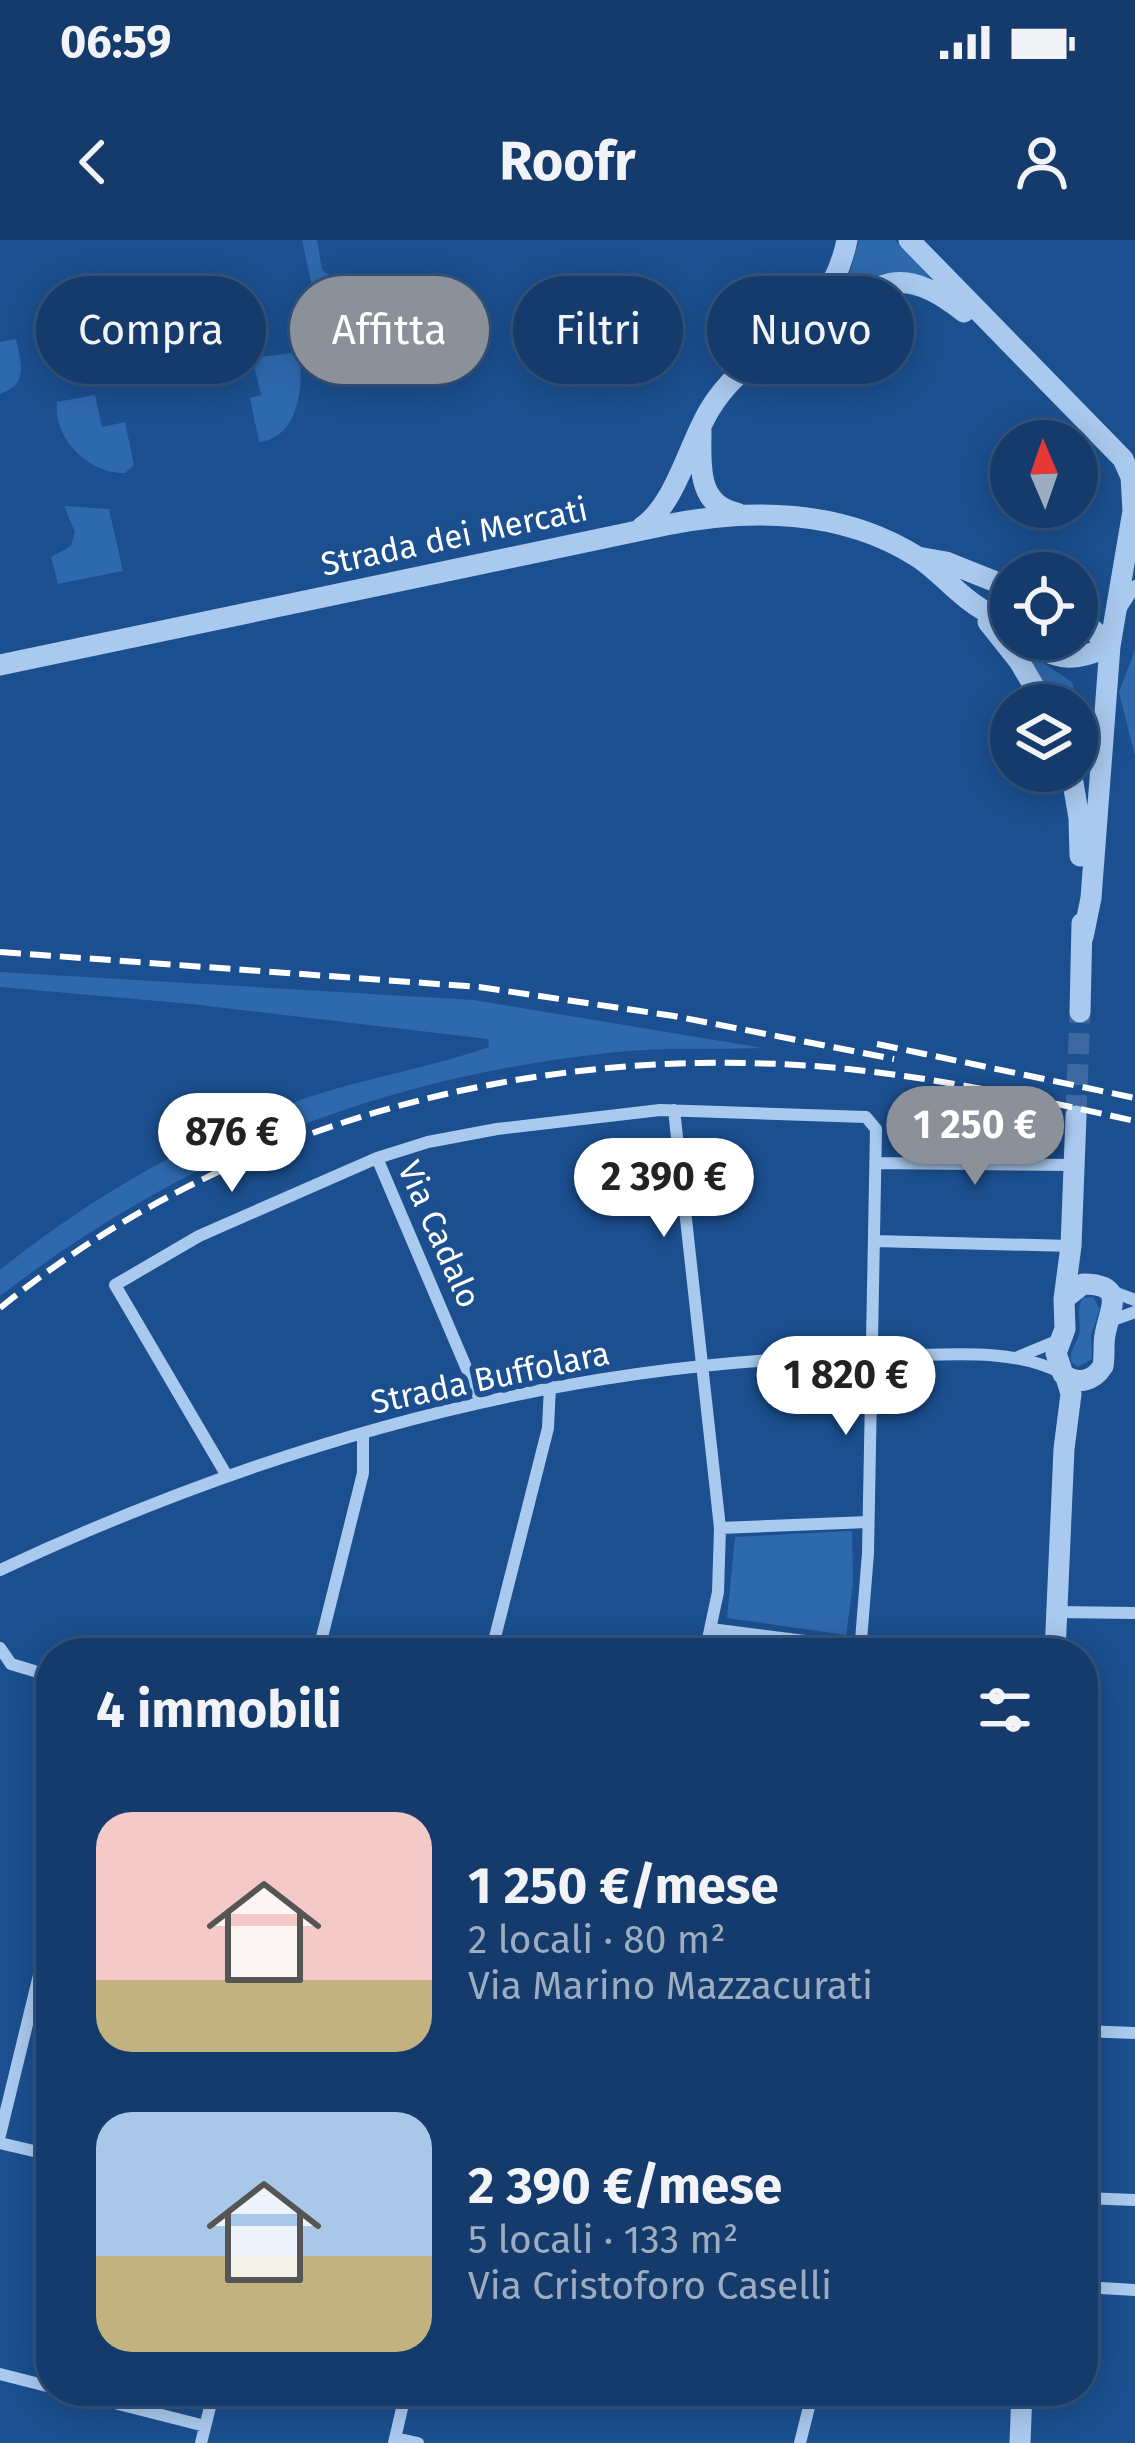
<!DOCTYPE html>
<html lang="it">
<meta charset="utf-8">
<style>
:root{--surface:#143b6b;--page:#1d4271;--text:#f1f3f6;--muted:#9dadc1;--line:#33557e;--accent:#8c9099}
body{margin:0;font-family:"Fira Sans",sans-serif;background:var(--page);color:var(--text);height:100vh;display:flex;flex-direction:column;font-size:45px;white-space:nowrap}
*{box-sizing:border-box;margin:0}
p{font-size:39px;color:var(--muted)}
.icon{flex:none;width:66px;height:66px;fill:none;stroke:currentColor;stroke-width:2;stroke-linecap:round;stroke-linejoin:round}
.map{position:relative;flex:1;overflow:hidden}
.details{position:absolute;left:36px;top:1398px;width:1062px;height:768px;display:flex;flex-direction:column;background:var(--surface);border-radius:48px;box-shadow:0 6px 30px #0003,0 0 0 3px var(--line)}
.details>*{flex:none}
.banner{position:absolute;left:36px;top:36px;width:1065px;height:108px;display:flex;gap:24px}
.needle{width:78px;rotate:358deg}
.buttons{position:absolute;left:990px;top:180px;display:grid;gap:24px}
.buttons a{display:grid;place-items:center;width:108px;height:108px;border-radius:50%;background:var(--surface);box-shadow:0 6px 30px #0003,0 0 0 3px var(--line);font-size:60px}
.price{position:absolute;translate:-50% -102px;padding:0 27px;border-radius:42px;background:#fff;color:#222;font-size:39px;line-height:78px;filter:drop-shadow(0 3px 6px #0008)}
.price::after{content:'';position:absolute;left:50%;top:72px;width:36px;height:27px;margin-left:-18px;background:inherit;clip-path:polygon(0 0,100% 0,50% 100%)}
.price.selected{background:var(--accent);color:#fff}
ul{padding:0;list-style:none}
li{display:flex;align-items:center;gap:36px;height:300px;padding:0 60px}
li span{display:grid;place-items:center;flex:none;width:336px;height:240px;border-radius:36px;color:#555}
li>.icon{margin-inline-start:auto}
span .icon{width:144px;height:144px;fill:#fffc;stroke-width:1}
li b{font-size:51px}
h2{display:flex;justify-content:space-between;align-items:center;height:144px;padding:0 60px;font-size:51px}
.pill{padding:0 42px;border-radius:54px;background:var(--surface);box-shadow:0 6px 30px #0003,0 0 0 3px var(--line);font-size:42px;line-height:108px}
.pill.selected{background:var(--accent);color:#fff}
.status{display:flex;justify-content:space-between;align-items:center;height:84px;padding:0 60px;background:var(--surface);direction:ltr}
.status svg{height:33px;fill:currentColor}
header{display:flex;justify-content:space-between;align-items:center;height:156px;padding:0 60px;background:var(--surface);font-size:54px;font-weight:700}
.map>svg:first-child{display:block}
.green{fill:#2e69ad}
.lines{fill:none;stroke-linecap:round;stroke-linejoin:round}
.tertiary-tunnel{stroke:#3d69a0;stroke-width:21;stroke-dasharray:21 10;stroke-linecap:butt}
.minor{stroke:#a9c9ee;stroke-width:12}
.tertiary{stroke:#a9c9ee;stroke-width:21}
.rail{stroke:#fff;stroke-width:6;stroke-dasharray:21 9;stroke-linecap:butt}
.labels{text-anchor:middle;stroke-width:12;stroke-linejoin:round;paint-order:stroke}
.street-label{font-size:33px;fill:#fff;stroke:#1b4f8f}
</style>
<div class="status"><b>06:59</b><svg viewBox="0 0 49 12"><path d="M0 12V9h3v3zM5 12V6h3v6zM10 12V3h3v9zM15 12V0h3v12zM26 1h20v11H26zM47 4h2v5h-2z"/></svg></div>
<header><svg class="icon" aria-label="back" viewBox="0 0 24 24"><path d="M15 5l-7 7 7 7"/></svg>Roofr<svg class="icon" aria-label="person" viewBox="0 0 24 24"><circle cx="12" cy="8" r="4"/><path d="M4 21q1-7 8-7t8 7"/></svg></header>
<div class="map">
<svg width="1135" height="2203" viewBox="0 0 1135 2203">
<rect width="100%" height="100%" fill="#1b4f8f"/>
<path class="green" d="M302,0h15l5,30 19,13h13l4,17 -41,10z
M859,0h36l36,38 -27,-5 -72,34 17,-32z
M16,99c5,24 13,45 -16,55v-52z
M291,113l9,10c3,29 -4,76 -41,79l-9,-44 11,-3 -9,-37z
M95,155l7,32 23,-5 9,43 -9,8c-36,1 -72,-34 -68,-71z
M64,266l45,3 14,62 -65,13 -7,-27 20,-11 4,-14z
M1024,410l48,32 7,24 -23,-1z
M1135,410v106l-16,-64z
M0,732l474,28 289,48c-48,2 -98,-1 -146,4 -233,24 -431,101 -617,244v-26c92,-74 199,-136 312,-174 58,-19 120,-29 177,-49l-1,-8 -297,-35 -191,-17z
M1093,1057l7,12 -9,26 1,24 -14,8 -7,-5c-1,-13 4,-15 8,-27 3,-15 -4,-25 4,-37z
M852,1291l1,53 -7,51 -119,-17 8,-81z"/>
<g class="lines">
<path class="tertiary-tunnel" d="M1076,876l4,-104"/>
<path class="minor" d="M1121,368l14,-22
M674,870l46,418 -2,64 -13,61
M377,918l103,242
M876,923l198,2
M874,1001l197,5
M1108,1050l27,10
M1110,1081l25,-9
M1018,1117l41,-17
M227,1236l-112,-191 84,-49 178,-78 51,-16 69,-13 163,-19 206,7 10,12 -8,424 -8,100
M720,1288l148,-6
M0,1330c280,-131 580,-214 890,-214 54,-1 122,-9 171,17
M1056,1372l79,1
M711,1389l150,19
M0,1408l11,16 40,12
M318,1413l45,-180v-40
M491,1413l57,-225 2,-42
M1083,1791l52,2
M0,1895l51,-209
M0,1903l51,12
M1083,1958l52,2
M1083,2047l52,3
M0,2134l51,13
M67,2151l138,35
M395,2198l23,5
M201,2203l13,-52
M394,2203l12,-52
M800,2203l13,-52"/>
<path class="tertiary" d="M909,0l214,219 8,18 2,34 -23,135 -19,252 -8,39
M787,104c77,-25 87,-104 177,-32
M701,191c0,32 -5,74 36,82
M641,288c35,-24 47,-83 69,-119 41,-68 118,-74 137,-169
M918,317l28,5 65,26
M1077,375l33,31
M988,382l31,39 26,44
M1026,399c31,23 49,23 84,7
M0,425l666,-140c83,-17 175,-16 250,31 23,14 40,38 64,52 10,7 21,12 31,19
M1071,531l8,47 1,38
M1080,772l2,-89
M1083,1044c45,0 26,26 22,51 -2,10 0,20 -2,31 -10,16 -26,19 -40,8l-7,-21 9,-24 -1,-30z
M1064,1059l7,-53 5,-130
M1055,1413l9,-204 7,-55 -5,-17
M1020,2203l2,-52"/>
<path class="rail" d="M0,712l479,35 195,29 220,43
M877,804l258,54
M0,1068c235,-191 548,-269 848,-239 97,10 192,31 287,52"/>
</g>
<g class="labels">
<g class="street-label">
<text transform="translate(454 296) rotate(-12)" y="12">Strada dei Mercati</text>
<text transform="translate(440 994) rotate(66)" y="12">Via Cadalo</text>
<text transform="translate(490 1137) rotate(-12)" y="12">Strada Buffolara</text>
</g>
</g>
</svg>
<div class="buttons">
<a><svg class="needle" viewBox="-14 -14 28 28"><path d="M0-13l5 13h-10z" fill="#e53935"/><path d="M0 13l5-13h-10z" fill="#9dadc1"/></svg></a>
<a><svg class="icon" aria-label="locate" viewBox="0 0 24 24"><circle cx="12" cy="12" r="6"/><path d="M12 2v4M12 18v4M2 12h4M18 12h4"/></svg></a>
<a><svg class="icon" aria-label="layers" viewBox="0 0 24 24"><path d="M12 4l9 5-9 5-9-5zM3 14l9 5 9-5"/></svg></a>
</div>
<b class="price selected" style="left:975px;top:948px">1 250 €</b>
<b class="price" style="left:232px;top:955px">876 €</b>
<b class="price" style="left:664px;top:1000px">2 390 €</b>
<b class="price" style="left:846px;top:1198px">1 820 €</b>
<div class="banner">
<a class="pill">Compra</a>
<a class="pill selected">Affitta</a>
<a class="pill">Filtri</a>
<a class="pill">Nuovo</a>
</div>
<section class="details">
<h2>4 immobili<svg class="icon" aria-label="filters" viewBox="0 0 24 24"><path d="M4 7h16M4 17h16"/><circle cx="9" cy="7" r="2"/><circle cx="15" cy="17" r="2"/></svg></h2>
<ul>
<li><span style="background:linear-gradient(#f6c9c9 70%,#c2b280 0)"><svg class="icon" aria-label="home" viewBox="0 0 24 24"><path d="M3 11l9-7 9 7M6 9v11h12V9"/></svg></span><div><b>1 250 €/mese</b><p>2 locali · 80 m²</p><p>Via Marino Mazzacurati</p></div></li>
<li><span style="background:linear-gradient(#a9c7e8 60%,#c2b280 0)"><svg class="icon" aria-label="home" viewBox="0 0 24 24"><path d="M3 11l9-7 9 7M6 9v11h12V9"/></svg></span><div><b>2 390 €/mese</b><p>5 locali · 133 m²</p><p>Via Cristoforo Caselli</p></div></li>
</ul>
</section>
</div>
